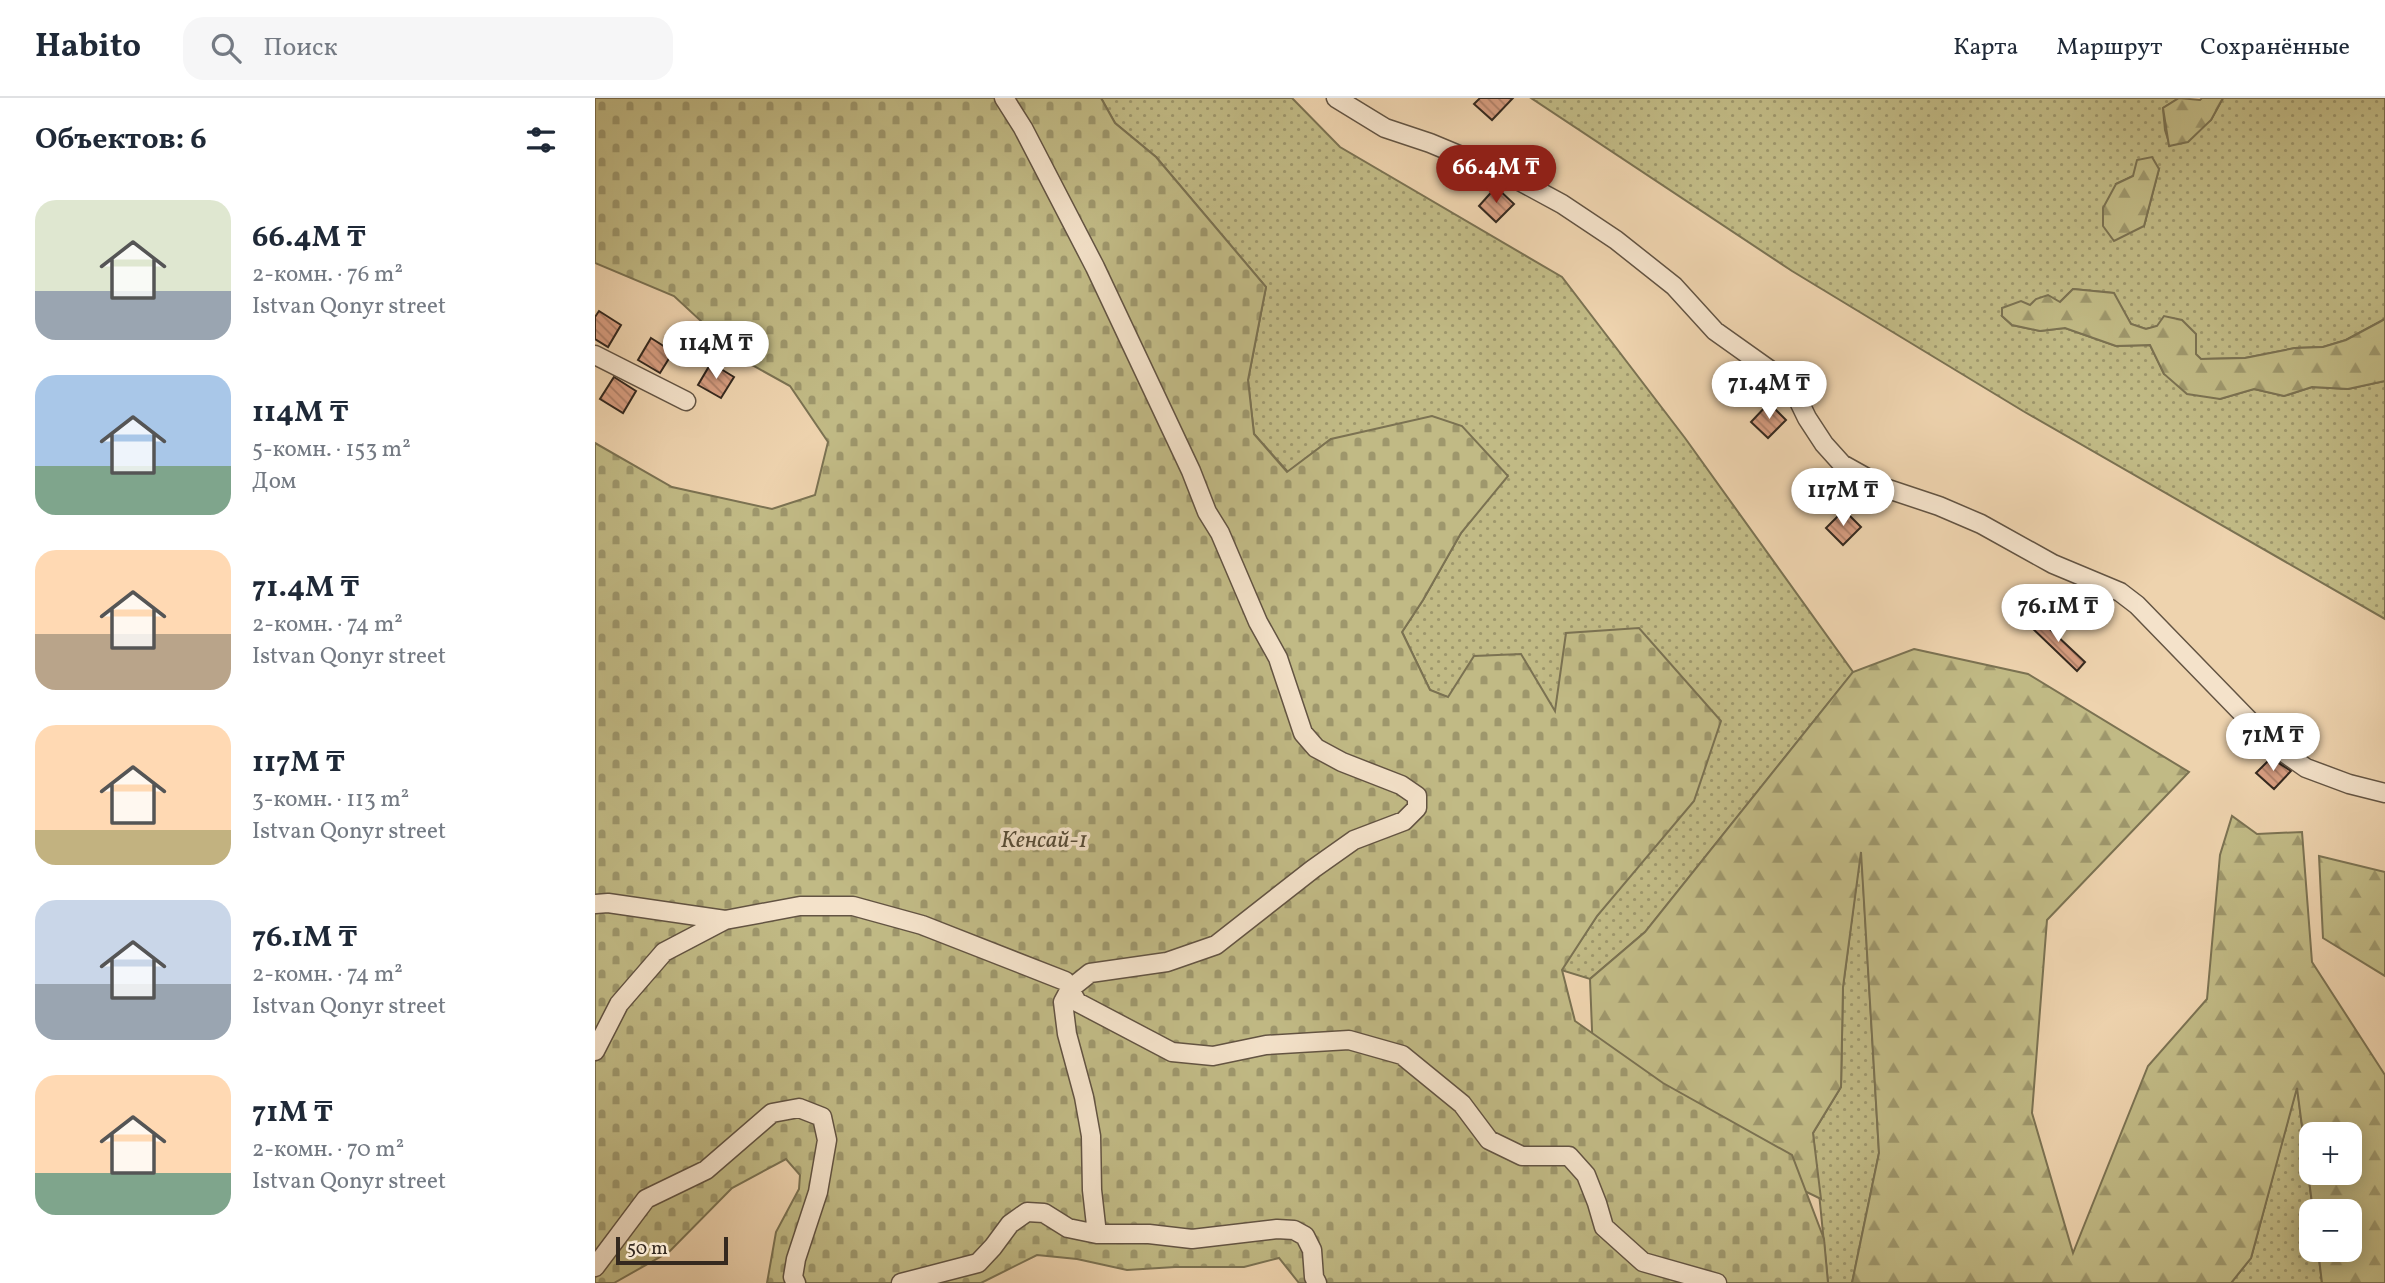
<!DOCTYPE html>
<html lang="ru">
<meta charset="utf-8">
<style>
:root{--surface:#fff;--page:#f6f6f7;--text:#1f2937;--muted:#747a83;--line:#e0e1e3;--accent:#8f2418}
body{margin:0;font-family:Vollkorn,serif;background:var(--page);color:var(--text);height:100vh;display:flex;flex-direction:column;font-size:26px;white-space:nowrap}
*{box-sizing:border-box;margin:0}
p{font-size:23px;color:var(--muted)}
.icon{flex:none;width:38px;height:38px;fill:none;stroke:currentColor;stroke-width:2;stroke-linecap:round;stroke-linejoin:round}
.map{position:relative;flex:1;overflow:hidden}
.side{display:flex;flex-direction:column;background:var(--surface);width:595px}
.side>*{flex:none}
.tools{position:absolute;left:1704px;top:1024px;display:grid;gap:14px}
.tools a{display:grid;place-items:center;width:63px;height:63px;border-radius:14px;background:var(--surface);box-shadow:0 4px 18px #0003;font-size:35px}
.scale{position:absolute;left:21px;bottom:18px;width:112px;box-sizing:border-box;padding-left:7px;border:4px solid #35291f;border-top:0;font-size:19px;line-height:24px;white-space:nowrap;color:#35291f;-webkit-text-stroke:5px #f4e2ca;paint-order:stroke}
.price{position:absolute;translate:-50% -60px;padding:0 16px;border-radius:24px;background:#fff;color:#222;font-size:23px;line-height:46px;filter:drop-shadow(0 2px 4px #0008)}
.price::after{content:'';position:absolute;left:50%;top:42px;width:21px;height:16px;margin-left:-10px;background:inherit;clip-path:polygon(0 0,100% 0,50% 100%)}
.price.active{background:var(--accent);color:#fff}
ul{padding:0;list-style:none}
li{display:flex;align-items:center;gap:21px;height:175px;padding:0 35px}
li span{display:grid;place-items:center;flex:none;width:196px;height:140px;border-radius:21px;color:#555}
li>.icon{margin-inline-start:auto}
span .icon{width:84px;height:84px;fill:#fffc;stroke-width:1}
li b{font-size:30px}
h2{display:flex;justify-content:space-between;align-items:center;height:84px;padding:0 35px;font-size:30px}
header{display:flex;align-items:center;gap:42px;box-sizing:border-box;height:98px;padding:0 35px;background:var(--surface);border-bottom:2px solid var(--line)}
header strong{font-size:33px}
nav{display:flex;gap:38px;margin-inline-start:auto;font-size:24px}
.search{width:490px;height:63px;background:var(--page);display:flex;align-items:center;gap:18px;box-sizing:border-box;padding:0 24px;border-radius:21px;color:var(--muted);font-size:26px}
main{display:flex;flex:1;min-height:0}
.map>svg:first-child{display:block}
.grass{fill:url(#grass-dots);stroke:#7b7252;stroke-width:2;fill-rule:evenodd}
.forest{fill:url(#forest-firs);stroke:#7b7252;stroke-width:2;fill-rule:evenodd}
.cemetery{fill:url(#cemetery-stones);stroke:#7b7252;stroke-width:2}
.building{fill:url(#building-back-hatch);stroke:#35291f;stroke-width:2}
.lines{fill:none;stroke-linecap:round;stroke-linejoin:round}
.minor-casing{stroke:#635443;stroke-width:21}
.minor{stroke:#f4e2ca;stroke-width:18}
.labels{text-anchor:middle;stroke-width:7;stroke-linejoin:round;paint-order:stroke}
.park-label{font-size:24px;font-style:italic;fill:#584d38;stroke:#f4e2ca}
</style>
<header>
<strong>Habito</strong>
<div class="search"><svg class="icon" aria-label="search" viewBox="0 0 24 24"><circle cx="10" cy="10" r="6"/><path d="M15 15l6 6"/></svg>Поиск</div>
<nav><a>Карта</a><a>Маршрут</a><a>Сохранённые</a></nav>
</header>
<main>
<section class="side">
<h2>Объектов: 6<svg class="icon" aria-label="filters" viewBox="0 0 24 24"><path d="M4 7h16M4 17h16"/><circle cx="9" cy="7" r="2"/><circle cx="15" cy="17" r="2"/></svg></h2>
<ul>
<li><span style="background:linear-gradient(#dfe7d0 65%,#9aa5b1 0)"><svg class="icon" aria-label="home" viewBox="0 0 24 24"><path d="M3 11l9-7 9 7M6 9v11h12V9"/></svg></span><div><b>66.4M ₸</b><p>2-комн. · 76 m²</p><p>Istvan Qonyr street</p></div></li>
<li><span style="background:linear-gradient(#a9c7e8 65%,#7fa58c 0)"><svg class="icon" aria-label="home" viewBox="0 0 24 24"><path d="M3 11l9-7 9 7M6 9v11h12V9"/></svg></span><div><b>114M ₸</b><p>5-комн. · 153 m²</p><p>Дом</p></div></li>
<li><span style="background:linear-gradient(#ffd9b3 60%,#b9a48a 0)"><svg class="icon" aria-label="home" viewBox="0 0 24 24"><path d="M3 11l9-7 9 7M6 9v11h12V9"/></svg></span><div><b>71.4M ₸</b><p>2-комн. · 74 m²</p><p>Istvan Qonyr street</p></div></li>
<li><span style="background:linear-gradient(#ffd9b3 75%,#c2b280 0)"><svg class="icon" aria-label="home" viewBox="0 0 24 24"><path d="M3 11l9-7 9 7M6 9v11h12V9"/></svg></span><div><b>117M ₸</b><p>3-комн. · 113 m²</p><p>Istvan Qonyr street</p></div></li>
<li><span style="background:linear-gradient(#c9d6e8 60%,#9aa5b1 0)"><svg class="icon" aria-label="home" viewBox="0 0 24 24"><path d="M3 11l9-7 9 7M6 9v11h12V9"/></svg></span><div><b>76.1M ₸</b><p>2-комн. · 74 m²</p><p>Istvan Qonyr street</p></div></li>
<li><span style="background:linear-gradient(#ffd9b3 70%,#7fa58c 0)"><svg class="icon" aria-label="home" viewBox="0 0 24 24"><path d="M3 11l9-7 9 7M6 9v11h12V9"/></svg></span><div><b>71M ₸</b><p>2-комн. · 70 m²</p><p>Istvan Qonyr street</p></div></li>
</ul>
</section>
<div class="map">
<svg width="1790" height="1185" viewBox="0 0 1790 1185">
<defs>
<pattern id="grass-dots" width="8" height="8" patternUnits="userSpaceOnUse" patternTransform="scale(1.75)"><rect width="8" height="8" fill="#c1ba85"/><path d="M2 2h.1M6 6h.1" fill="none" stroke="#9e976c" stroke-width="1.8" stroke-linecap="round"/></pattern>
<pattern id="forest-firs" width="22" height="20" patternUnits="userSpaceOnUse" patternTransform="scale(1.75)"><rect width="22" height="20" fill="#c1ba85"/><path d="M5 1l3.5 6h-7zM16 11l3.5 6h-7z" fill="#9e976c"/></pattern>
<pattern id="cemetery-stones" width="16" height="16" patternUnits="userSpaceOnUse" patternTransform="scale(1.75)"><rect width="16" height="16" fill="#c1ba85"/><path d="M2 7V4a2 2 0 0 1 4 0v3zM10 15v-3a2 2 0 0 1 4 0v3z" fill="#9e976c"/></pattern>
<pattern id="building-back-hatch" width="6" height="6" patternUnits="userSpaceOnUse" patternTransform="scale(1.75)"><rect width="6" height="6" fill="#d79d80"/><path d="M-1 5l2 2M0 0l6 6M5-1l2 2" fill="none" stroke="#af8068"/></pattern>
</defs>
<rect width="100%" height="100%" fill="#eed3ae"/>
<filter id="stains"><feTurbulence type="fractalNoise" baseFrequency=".00286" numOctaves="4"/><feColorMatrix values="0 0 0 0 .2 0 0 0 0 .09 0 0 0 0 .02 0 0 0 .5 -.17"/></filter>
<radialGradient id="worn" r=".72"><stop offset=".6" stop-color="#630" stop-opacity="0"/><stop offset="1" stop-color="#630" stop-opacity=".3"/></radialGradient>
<path class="grass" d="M506,0h191l48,49 222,130 123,161 168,234 -208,260 -55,47 -29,-9 36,-54 26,-33 -68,-171 -107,-14 -18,-8 -28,-58 21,-32 38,-67 46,-58 -176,-36 -43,33 -34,-38 -6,-54 18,-93 -110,-130 -41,-34z
M936,0h648l-16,10 2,22 5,16 41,-26 12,-22h162v221l-39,21 -23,7 -28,1 -50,10 -44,1 -44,-33 -11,3 -15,-5 -18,-31 -40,-4 -13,13 -30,4 -28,10 10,9 28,6 25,-3 51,18 34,-1 14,29 56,25 34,-10 30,7 28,-9 36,2 37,-8v238l-362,-208 -231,-140zM1564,71l-15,57 -28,-42 17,-8z
M1266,749l18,306 -27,130h-24l-15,-150 28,-46 2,-100z
M1702,988l16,125 -1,39h6l4,33h-91l20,-25z"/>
<path class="forest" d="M1584,0l21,2 2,-2h21l-12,22 -23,22 -19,4 -6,-38z
M1557,59l7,12 -15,57 -30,15 -11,-15v-18l13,-24 17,-8 4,-16z
M1478,191l41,4 17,31 15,5 11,-3 7,-10 18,4 14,14v20l5,5 44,-1 50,-10 28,-1 23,-7 39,-21v62l-37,8 -36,-2 -28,9 -30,-7 -34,10 -33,-5 -23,-20 -14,-29 -34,1 -51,-18 -25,3 -28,-6 -10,-9v-8l19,-7 9,4 6,-6 12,-4 12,7z
M1319,551l114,25 161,98 -142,148 -15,193 41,140 75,-187 59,-67 13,-144 12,-39 25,18 45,-2 10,130 73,113v208h-63l-4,-33h32v-39h-37l-16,-123 -46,170 -20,25h-379l27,-130 -18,-301 -18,135 -2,100 -28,46 8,66 -66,-32 -162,-112 -3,-76 55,-47 208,-260zM1717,1036h38v38h-38z
M1724,758l66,16v104l-62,-38z"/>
<path class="cemetery" d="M0,0h506l14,25 41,34 110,130 -18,93 6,54 33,38 44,-33 101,-23 30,10 46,50 -47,57 -38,67 -21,32 28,58 18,7 26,-41 47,-2 34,57 11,-78 73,-5 82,93 -27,80 -97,115 -35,54 13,51 88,62 129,72 32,84 4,44h-529l-20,-25 -35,9h-69l-48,3 -50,-11 -40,-4 -56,28h-214l9,-51 23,-43 1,-14 -14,-16 -54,29 -63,64 -55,31h-19v-840l77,44 100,22 43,-14 13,-53 -38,-56 -47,-26 -69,-64 -79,-33z"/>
<path class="building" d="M885,0h33l-21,22 -18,-16z
M901,89l18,17 -18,18 -17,-16z
M4,213l22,14 -13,22 -13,-8v-22z
M56,240l22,14 -13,21 -22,-13z
M116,265l23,14 -13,21 -23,-13z
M19,279l22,14 -13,22 -23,-14z
M1174,305l17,17 -18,18 -17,-16z
M1249,412l17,17 -18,18 -17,-17z
M1443,520l47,44 -8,9 -47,-45z
M1676,660l20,13 -17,18 -18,-16z"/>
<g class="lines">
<g class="minor-casing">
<path id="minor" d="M409,0l19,30 72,139 96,204 16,41 13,21 38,89 20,36 25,75 13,15 26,14 59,23 16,11v12l-13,13 -50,19 -41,29 -97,76 -49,17 -77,11 -20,16 -7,13 4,32 17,63 7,39 1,54 5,44
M741,0l49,30 45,15 84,35 48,26 54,36 58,46 41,45 76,54 16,33 17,26 18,20 43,24 54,18 42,18 72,40 67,28 17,13 136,140 33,23 43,16 36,9
M0,257l91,46
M0,806l13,-1 117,17
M0,953l24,-47 45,-52 61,-32 75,-14h53l69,19 143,56 12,21 95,50 41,4 53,-11 83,-5 53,15 60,49 27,36 33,16h47l17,19 11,28 7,24 39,35 74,21
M0,1169l51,-68 60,-29 66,-57 27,-5 23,9 5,23 -9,52 -22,67 -3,18 3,6
M306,1185l77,-20 15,-16 17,-23 17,-12 17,1 24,15 29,6h52l43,5 85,-10 17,1 11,6 7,14 2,27 3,6"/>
</g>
<use href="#minor" class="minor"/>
</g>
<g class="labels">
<g class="park-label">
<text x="449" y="749">Кенсай-1</text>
</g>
</g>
<rect width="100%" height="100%" filter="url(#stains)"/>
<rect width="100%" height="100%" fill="url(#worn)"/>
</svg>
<div class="tools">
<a>+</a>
<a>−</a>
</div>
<div class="scale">50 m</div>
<b class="price active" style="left:901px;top:107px">66.4M ₸</b>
<b class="price" style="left:121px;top:283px">114M ₸</b>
<b class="price" style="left:1174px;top:323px">71.4M ₸</b>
<b class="price" style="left:1248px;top:430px">117M ₸</b>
<b class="price" style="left:1463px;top:546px">76.1M ₸</b>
<b class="price" style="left:1678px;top:675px">71M ₸</b>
</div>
</main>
